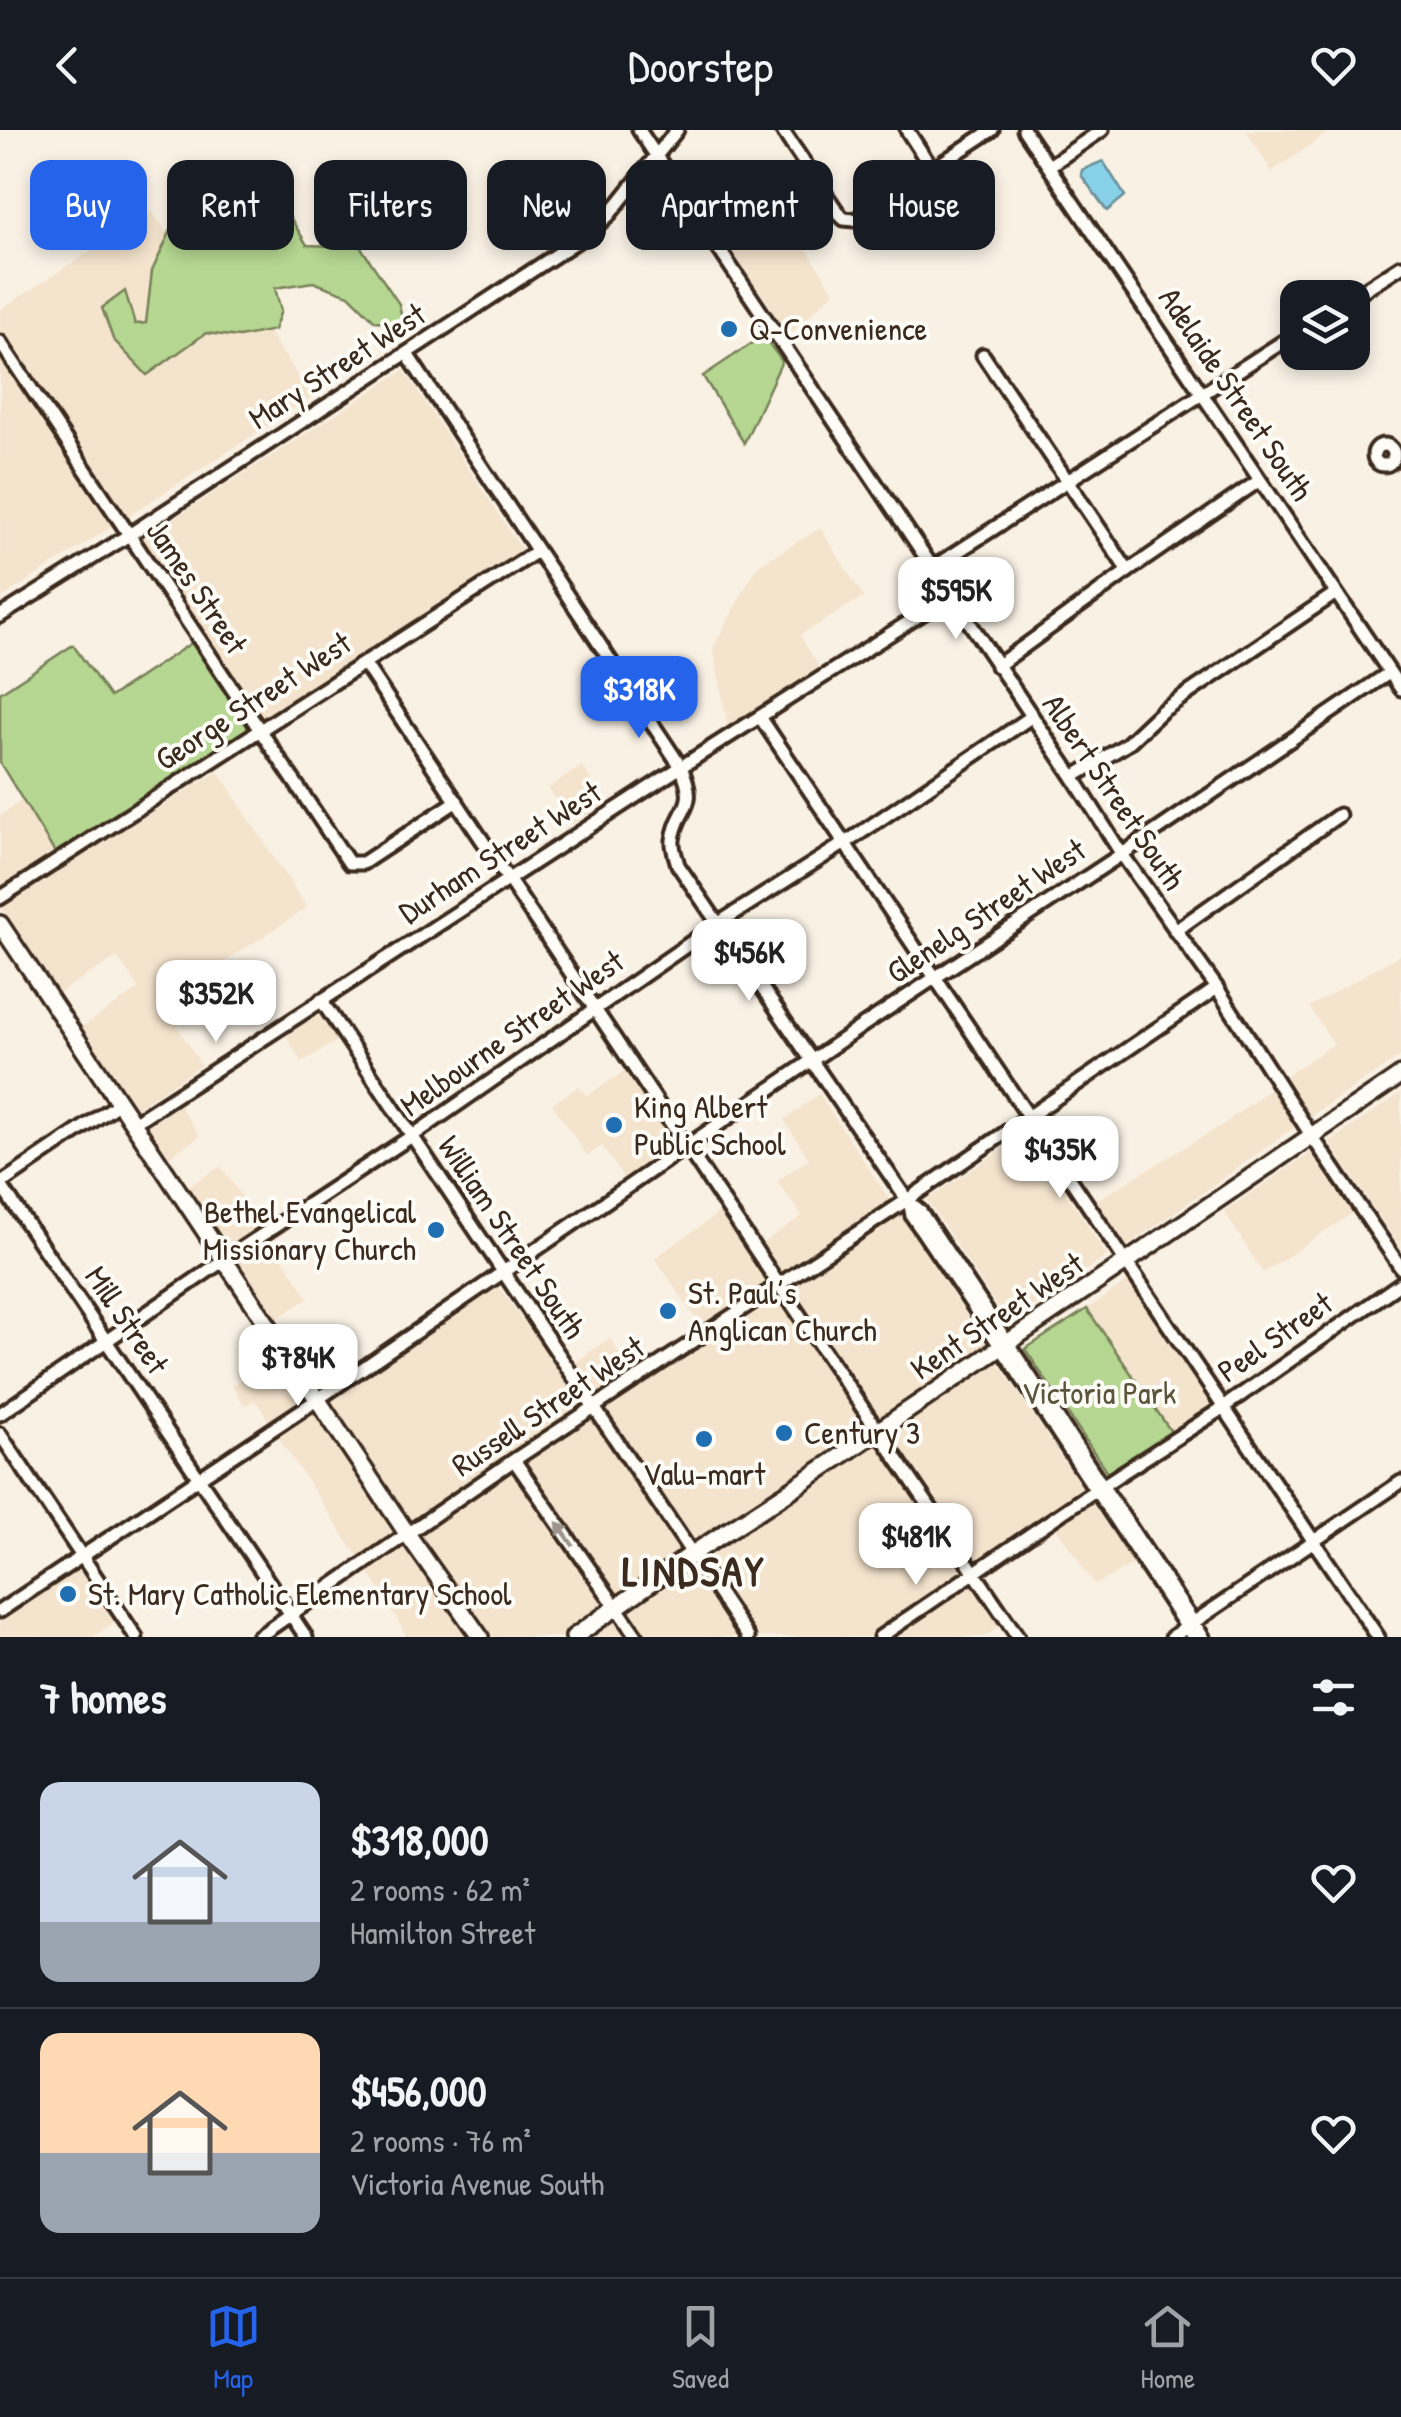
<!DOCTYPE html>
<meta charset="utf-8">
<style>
:root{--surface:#171b24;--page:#242831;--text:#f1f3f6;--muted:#9ea1a6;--line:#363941;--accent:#2563eb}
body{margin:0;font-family:"Patrick Hand",sans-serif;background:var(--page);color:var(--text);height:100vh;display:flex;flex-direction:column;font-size:38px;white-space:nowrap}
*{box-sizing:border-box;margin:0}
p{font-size:32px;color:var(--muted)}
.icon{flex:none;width:55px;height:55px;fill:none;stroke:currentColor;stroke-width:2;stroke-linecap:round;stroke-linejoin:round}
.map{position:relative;height:1507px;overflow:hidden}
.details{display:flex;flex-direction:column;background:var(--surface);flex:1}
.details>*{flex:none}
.banner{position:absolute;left:30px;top:30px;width:1342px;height:90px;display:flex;gap:20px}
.fabs{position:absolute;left:1280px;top:150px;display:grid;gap:20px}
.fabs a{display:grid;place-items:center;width:90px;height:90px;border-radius:20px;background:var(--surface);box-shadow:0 5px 15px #0003;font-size:50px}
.price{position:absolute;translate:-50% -85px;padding:0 22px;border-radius:20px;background:#fff;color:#222;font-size:32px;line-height:65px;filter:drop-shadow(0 2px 5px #0008)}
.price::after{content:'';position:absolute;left:50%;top:60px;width:30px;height:22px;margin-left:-15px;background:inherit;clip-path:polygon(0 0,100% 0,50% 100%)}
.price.on{background:var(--accent);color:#fff}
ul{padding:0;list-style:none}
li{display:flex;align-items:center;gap:30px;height:250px;padding:0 40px}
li+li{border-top:2px solid var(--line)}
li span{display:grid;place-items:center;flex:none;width:280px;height:200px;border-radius:20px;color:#555}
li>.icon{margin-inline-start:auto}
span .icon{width:120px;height:120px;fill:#fffc;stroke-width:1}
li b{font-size:42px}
h2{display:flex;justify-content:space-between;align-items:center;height:120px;padding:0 40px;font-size:42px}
.pill{padding:0 35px;border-radius:20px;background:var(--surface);box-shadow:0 5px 15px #0003;font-size:35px;line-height:90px}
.pill.on{background:var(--accent);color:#fff}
header{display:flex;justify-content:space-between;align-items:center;height:130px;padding:0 40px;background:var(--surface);font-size:45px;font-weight:600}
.tabs{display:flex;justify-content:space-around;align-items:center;height:140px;border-top:2px solid var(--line);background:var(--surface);font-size:28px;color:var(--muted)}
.tabs a{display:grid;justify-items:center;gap:5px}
.tabs .on{color:var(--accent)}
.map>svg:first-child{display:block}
.built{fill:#f4e4ce}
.green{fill:#b5d791;stroke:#788058;stroke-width:2.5}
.water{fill:#88d2e9;stroke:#698f98;stroke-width:2.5}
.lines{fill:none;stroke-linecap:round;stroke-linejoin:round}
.minor-casing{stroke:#3b2a1e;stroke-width:19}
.major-casing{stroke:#3b2a1e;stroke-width:22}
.minor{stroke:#fdfcf7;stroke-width:11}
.major{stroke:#fdfcf7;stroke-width:15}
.oneway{fill:#9c938a}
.poi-dot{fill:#1f6fb2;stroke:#fdfcf7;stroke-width:4}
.labels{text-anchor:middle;stroke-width:8;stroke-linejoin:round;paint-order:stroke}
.poi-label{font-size:32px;fill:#3b2a1e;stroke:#fdfcf7;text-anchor:start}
.street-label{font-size:32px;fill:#3b2a1e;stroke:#fdfcf7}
.park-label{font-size:32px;fill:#5a553b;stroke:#fdfcf7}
.district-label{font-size:42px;font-weight:bold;letter-spacing:2.5px;fill:#3b2a1e;stroke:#fdfcf7}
</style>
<header><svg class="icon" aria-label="back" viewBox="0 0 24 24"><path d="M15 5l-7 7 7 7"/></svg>Doorstep<svg class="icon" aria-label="heart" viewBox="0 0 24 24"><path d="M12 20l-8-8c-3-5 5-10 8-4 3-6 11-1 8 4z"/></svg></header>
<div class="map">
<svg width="1401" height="1507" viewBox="0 0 1401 1507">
<rect width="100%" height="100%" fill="#f9f1e4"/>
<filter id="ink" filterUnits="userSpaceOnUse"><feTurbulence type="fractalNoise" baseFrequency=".01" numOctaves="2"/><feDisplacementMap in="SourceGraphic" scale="20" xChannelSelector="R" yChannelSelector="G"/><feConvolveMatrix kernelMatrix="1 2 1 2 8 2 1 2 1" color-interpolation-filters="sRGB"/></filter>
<g filter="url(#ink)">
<path class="built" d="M1246,0h86l-60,42z
M757,41l77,121 -45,43 -87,-129z
M152,81l74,109 24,-16 62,93 -312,202v-289z
M404,240l118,180 -267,175 -116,-184z
M820,398l44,69 -64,38 20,34 -92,57 -15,-78 44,-82z
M582,636l24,37 -34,21 -24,-36z
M218,641l89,137 -144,94 38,63 -66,44 -53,-82 57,-38 -22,-32 -58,36 -59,-86z
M22,670l33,53 -55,34v-71z
M1401,824v102l-89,59 -185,131 -32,-45 129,-77 69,-53 41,-27 -25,-37z
M319,884l18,27 -35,21 -16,-26z
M625,941l50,74 -51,34 -22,-33 -15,10 -35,-52 27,-18 8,10z
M1401,963v156l-72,-107z
M819,964l314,470 -38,21 -39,-57 -70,49 27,40 -29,20h-577l-27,-47 -102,-153 51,-37 169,-114 63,86 49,-34 20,34 70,-47 -45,-67 65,-46 28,41 54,-37 -25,-35 32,-22 -25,-39z
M179,975l21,31 -33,22 -20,-31z
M1027,1002l80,124 -99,67 -81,-123z
M1312,1022l42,60 -91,61 -39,-62z
M221,1036l39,58 -32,25 -41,-62z
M271,1110l38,58 -33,21 -38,-57z
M1128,1151l87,125 -41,30 -87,-127z
M277,1226l24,35v7l-32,23 -13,-20 -12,4 -12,-19z
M79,1437l35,55 -21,15h-93v-17z"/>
<path class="green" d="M214,61l68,13 25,41 24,1 23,-9 45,67 4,19 -28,-2 -26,-26 -36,-13 -38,6 6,23 -7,19 -35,7 -33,-4 -59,42 -34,-36 -11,-31 23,-17 10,33 11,-1 6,-52 22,-47z
M763,206l19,25 -38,82 -41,-67z
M199,508l56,87 -200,128 -55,-90v-70l73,-48 37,52z
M1087,1179l87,127 -63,42 -86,-129z"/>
<path class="water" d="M1103,31l22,35 -18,15 -26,-36 1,-5z"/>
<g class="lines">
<g class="minor-casing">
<path id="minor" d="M639,0l434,647 48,76 96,135 94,147 90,133
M782,0l57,84 5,5 11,1 137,-90
M907,0l25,39
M1024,0l377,559
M1049,36l53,-36
M1351,168l50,-32
M0,212l349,521h14l94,-62
M407,224l274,413c19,43 -4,39 -8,73 -1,8 3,17 5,25l229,335 13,11 283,426
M983,225l145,216
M1374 325a10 10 0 1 1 20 0a10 10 0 1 1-20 0Z
M931,439l367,-237
M0,486l129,-81 453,-297 26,-22 69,-86
M364,533l415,622 239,352
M997,536l131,-95 132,-91
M760,587l618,920
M1073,647l54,-33 35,-33 174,-118
M0,768l536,-346
M1175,801l164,-116
M321,870l427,637
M132,994l569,-370 249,-158
M0,1054l306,453
M0,1054l118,-80
M910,1075l2,11 97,143 184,278
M0,1284l224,-154 194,-128 301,-209 137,-87 175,-119
M0,1304l136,203
M514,1330l123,177
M0,1481l318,-212 547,-375 269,-178 255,-173
M258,1507l256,-177 393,-260 310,-212
M880,1507l208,-142 127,-82 186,-130
M1172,1507l229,-155"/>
</g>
<g class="major-casing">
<path id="major" d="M0,794l408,611 72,102
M574,1507l118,-83 99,-64 610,-415"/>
</g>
<use href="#minor" class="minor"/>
<use href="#major" class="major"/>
</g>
<defs><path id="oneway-solid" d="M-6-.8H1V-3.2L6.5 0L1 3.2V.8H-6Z" transform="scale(2.5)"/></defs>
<use class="oneway" href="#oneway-solid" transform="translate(565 1404) rotate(-125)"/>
</g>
<g class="poi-dot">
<circle cx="729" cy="199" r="10"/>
<circle cx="614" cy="995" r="10"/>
<circle cx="436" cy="1100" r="10"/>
<circle cx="668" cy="1181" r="10"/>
<circle cx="784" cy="1303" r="10"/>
<circle cx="704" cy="1309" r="10"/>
<circle cx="68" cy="1464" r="10"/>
</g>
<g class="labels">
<g class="poi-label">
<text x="749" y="210">Q-Convenience</text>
<text x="634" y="988">King Albert<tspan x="634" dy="37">Public School</tspan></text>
<text x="416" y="1093" text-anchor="end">Bethel Evangelical<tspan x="416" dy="37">Missionary Church</tspan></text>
<text x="688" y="1174">St. Paul’s<tspan x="688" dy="37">Anglican Church</tspan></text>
<text x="804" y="1314">Century 3</text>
<text x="704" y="1355" text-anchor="middle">Valu-mart</text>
<text x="88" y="1475">St. Mary Catholic Elementary School</text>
</g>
<g class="street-label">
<text transform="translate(337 236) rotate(-33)" y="11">Mary Street West</text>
<text transform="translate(1236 264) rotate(56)" y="11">Adelaide Street South</text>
<text transform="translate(197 457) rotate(56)" y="11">James Street</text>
<text transform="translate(253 571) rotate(-33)" y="11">George Street West</text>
<text transform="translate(1114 662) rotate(56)" y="11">Albert Street South</text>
<text transform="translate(500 722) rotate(-33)" y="11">Durham Street West</text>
<text transform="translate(986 781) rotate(-34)" y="11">Glenelg Street West</text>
<text transform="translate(512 903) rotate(-35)" y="11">Melbourne Street West</text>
<text transform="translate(512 1107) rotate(56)" y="11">William Street South</text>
<text transform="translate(997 1186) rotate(-34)" y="11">Kent Street West</text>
<text transform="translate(127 1190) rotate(56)" y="11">Mill Street</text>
<text transform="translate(1275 1207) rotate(-35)" y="11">Peel Street</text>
<text transform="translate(548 1276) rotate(-34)" y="11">Russell Street West</text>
</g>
<g class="park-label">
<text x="1099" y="1274">Victoria Park</text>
</g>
<g class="district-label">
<text x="694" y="1456">LINDSAY</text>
</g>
</g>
</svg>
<div class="fabs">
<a><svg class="icon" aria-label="layers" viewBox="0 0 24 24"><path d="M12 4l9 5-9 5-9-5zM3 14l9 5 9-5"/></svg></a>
</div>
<b class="price" style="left:956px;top:512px">$595K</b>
<b class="price on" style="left:639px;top:611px">$318K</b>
<b class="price" style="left:749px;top:874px">$456K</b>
<b class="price" style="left:216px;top:915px">$352K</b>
<b class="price" style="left:1060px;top:1071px">$435K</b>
<b class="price" style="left:298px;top:1279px">$784K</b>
<b class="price" style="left:916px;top:1458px">$481K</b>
<div class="banner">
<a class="pill on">Buy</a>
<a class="pill">Rent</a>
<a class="pill">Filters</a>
<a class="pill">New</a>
<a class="pill">Apartment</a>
<a class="pill">House</a>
</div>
</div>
<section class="details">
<h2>7 homes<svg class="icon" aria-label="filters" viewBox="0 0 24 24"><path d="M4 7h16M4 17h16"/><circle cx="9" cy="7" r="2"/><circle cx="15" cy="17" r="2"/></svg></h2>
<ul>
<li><span style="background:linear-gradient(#c9d6e8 70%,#9aa5b1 0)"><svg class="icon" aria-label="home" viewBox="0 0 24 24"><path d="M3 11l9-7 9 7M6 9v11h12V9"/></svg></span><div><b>$318,000</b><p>2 rooms · 62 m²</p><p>Hamilton Street</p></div><svg class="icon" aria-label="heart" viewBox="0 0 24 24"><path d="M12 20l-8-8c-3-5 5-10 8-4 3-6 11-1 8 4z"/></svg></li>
<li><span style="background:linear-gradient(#ffd9b3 60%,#9aa5b1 0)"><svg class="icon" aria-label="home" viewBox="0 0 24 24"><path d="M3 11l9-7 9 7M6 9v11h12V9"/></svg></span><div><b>$456,000</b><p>2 rooms · 76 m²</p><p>Victoria Avenue South</p></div><svg class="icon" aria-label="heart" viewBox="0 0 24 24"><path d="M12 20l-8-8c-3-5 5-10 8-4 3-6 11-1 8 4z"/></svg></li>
</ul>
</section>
<nav class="tabs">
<a class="on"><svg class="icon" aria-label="map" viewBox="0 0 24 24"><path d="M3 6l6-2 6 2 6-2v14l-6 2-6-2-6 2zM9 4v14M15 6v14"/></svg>Map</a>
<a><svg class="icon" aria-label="saved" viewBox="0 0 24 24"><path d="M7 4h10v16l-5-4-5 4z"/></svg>Saved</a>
<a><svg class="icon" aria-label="home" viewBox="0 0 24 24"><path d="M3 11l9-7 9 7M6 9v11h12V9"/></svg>Home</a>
</nav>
